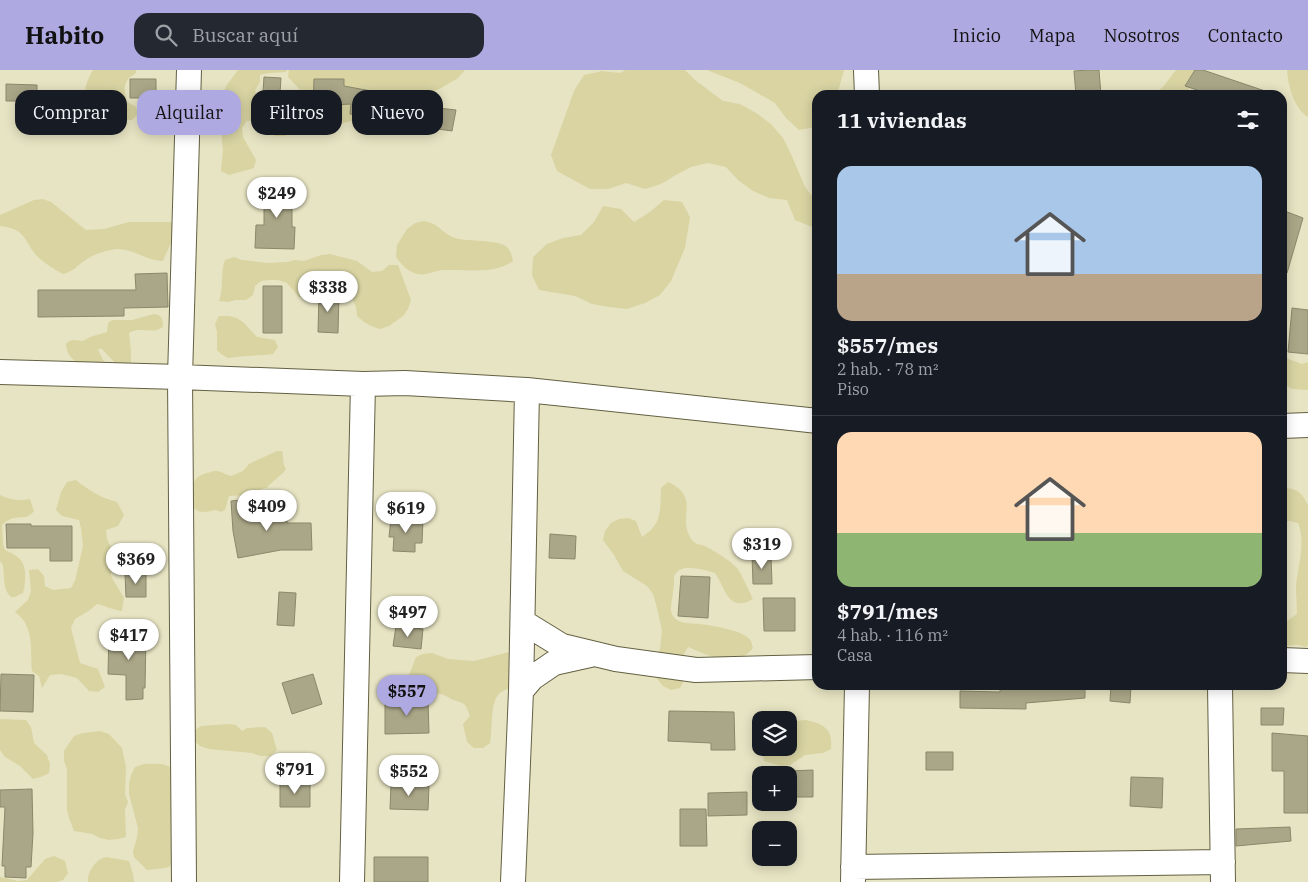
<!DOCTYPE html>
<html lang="es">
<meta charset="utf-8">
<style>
:root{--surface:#171b24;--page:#242831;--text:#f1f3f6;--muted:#9ea1a6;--line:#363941;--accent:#aea9e0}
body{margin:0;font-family:"IBM Plex Serif",serif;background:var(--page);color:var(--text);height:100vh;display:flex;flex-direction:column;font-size:19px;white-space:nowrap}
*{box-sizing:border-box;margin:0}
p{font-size:16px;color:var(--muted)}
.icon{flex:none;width:28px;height:28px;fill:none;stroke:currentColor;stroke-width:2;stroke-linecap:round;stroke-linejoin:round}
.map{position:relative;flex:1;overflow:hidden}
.details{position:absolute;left:812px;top:20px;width:475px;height:600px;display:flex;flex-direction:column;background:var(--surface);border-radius:15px;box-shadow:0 2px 12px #0003}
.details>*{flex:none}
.guide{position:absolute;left:15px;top:20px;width:475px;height:45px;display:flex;gap:10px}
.controls{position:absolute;left:752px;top:641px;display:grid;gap:10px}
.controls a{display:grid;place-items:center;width:45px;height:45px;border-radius:10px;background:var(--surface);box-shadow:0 2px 12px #0003;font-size:25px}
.price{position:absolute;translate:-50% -42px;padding:0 11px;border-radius:18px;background:#fff;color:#222;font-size:16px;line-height:32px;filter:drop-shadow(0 1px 2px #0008)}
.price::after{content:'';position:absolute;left:50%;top:30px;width:15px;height:11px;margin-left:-8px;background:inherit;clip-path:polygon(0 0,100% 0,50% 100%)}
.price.active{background:var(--accent);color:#111}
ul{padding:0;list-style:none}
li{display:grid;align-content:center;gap:10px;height:265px;padding:0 25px}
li+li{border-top:1px solid var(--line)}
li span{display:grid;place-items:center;height:155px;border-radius:15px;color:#555}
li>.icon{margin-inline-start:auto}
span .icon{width:90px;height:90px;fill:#fffc;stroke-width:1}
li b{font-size:21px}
h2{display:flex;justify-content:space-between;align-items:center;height:60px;padding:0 25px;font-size:21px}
.pill{padding:0 18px;border-radius:15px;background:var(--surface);box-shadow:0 2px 12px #0003;font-size:18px;line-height:45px}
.pill.active{background:var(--accent);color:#111}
header{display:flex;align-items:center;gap:30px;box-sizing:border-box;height:70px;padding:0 25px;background:var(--accent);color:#111}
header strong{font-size:24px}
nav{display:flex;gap:28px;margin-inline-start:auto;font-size:18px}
.search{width:350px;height:45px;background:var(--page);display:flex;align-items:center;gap:12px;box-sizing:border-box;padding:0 18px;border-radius:15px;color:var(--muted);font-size:19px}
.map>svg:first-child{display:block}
.green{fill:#d9d4a2}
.building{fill:#aaa788;stroke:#8b886a}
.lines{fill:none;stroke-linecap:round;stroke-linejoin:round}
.street-casing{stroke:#636043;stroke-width:26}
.street{stroke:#fff;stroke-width:24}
</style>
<header>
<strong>Habito</strong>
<div class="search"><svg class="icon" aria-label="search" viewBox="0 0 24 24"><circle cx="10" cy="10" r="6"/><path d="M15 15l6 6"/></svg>Buscar aquí</div>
<nav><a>Inicio</a><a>Mapa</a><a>Nosotros</a><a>Contacto</a></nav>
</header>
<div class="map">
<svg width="1308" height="812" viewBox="0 0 1308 812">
<rect width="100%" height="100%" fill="#e7e4c3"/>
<path class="green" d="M93,0h43v3c-13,8 -13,14 -9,29l8,4 4,7 -7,7c-12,0 -23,-4 -35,-3 -3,-3 -7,-7 -9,-10 -7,-12 -1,-27 5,-37z
M238,0h49l-1,2c-9,1 -17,0 -26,3v7l-5,8 2,8 -1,6c10,8 16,6 28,4l11,15 -4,8 -6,5h-9l-8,-3c-5,-11 -9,-13 -21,-12l-5,7 1,9 13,23 -2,8 -25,7 -8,-4v-2l2,-18 -4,-47 7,-18z
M289,0h176l-7,8 -15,9 -31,16 -34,12 -35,8 -16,6 -19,1 -5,-17v-20l-15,-16z
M625,0h60l10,10 28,21 17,3 16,9 15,11 12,14 8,16 14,33 12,15v24l-5,1 -17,-7 -8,-20 -18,-2 -16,-7 -15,-11 -12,-13 -18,-4 -17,4 -15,8 -15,9 -16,5 -19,-6 -18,6h-18l-33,-18 -6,-16 23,-64 10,-16 18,-4 18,2z
M707,0h137l-7,25h-19l-1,32 -18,3 -13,-12 -11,-15 -35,-20z
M1176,0h29l-21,25h-31l10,-8z
M1287,0h21v47c-14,-9 -20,-31 -21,-47z
M43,129l8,3 35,28 18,-1 25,-7h45l2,17 -6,6 -7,16c-16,0 -29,-12 -46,-12 -10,1 -22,5 -30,10 -10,6 -12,12 -24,15 -8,-4 -17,-10 -24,-16 -16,-16 -11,-29 -39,-32v-11l34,-15z
M664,130l18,2 8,15 -5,31 -14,33 -11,14 -15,8 -18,6 -18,-2 -17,-3 -17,-8 -36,-6 -7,-15 1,-18 14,-13 16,-6 18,-3 13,-13 9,-16 18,3 13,13 16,-10z
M424,151c16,3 19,13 31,17 14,4 42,1 52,9 4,4 5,9 6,14 -19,14 -46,8 -69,9 -10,0 -17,6 -27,4 -10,-3 -15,-9 -21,-17l1,-12 10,-16 8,-6z
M330,184l27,7 15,11 10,-1 7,-6h9l13,35 -3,9 -5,7 -14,10 -9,3 -9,-3 -7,-4 -7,-6 -1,-9 -4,-9 -6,-9 -8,-2 -19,-1 -8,3 -3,9 -9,-1 -12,-14 -9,-3h-9l-8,1 -6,5 -2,9 -7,5h-10l-8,2 -9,-1c5,-13 1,-28 6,-41l9,-3 8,3 26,3 19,-1 8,-2 9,1 17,-6z
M154,244c8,1 9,5 9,13 -10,8 -23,-1 -34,6l2,18v13l-9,2 -5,-1 -16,-17 -3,2 10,19 -31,-6c-6,-5 -11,-11 -11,-19l3,-3 4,-1 10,1 7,-4 17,-5 1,-8 2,-3 4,-1h18z
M219,246h10l8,2 7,5 13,14 18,3 3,7 -5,7 -9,1 -18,1 -18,2 -7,-4 -4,-4v-18l-2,-8z
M1283,287l19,7 6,-2v28l-16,-1 -9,-6z
M277,381h5c2,7 0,13 4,18l-3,4 -15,13 -1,2 -6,1 -1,4 1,5 -4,3c-7,-6 -19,-6 -28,-5l-4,14 -4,2c-7,-4 -10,0 -18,0 -4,0 -8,-3 -12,-5 0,-13 -2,-28 13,-33 4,-1 8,-3 12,-3 5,0 10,4 15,5l12,-5 6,-7 4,-2z
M76,410c12,10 25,18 41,22l7,13 -6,11 -12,4 1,9 5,10 -1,27 13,22 -2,13c-9,-1 -16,-5 -25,-7l-7,6 -15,9 -4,9 9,35 18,6 7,18 -7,5 -9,-1 -12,-13 -16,-4 -11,1 -8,13 -3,-12 -7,-5c-2,-21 3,-45 -17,-59l13,-12 3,-9 -2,-21 9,-1 6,7 1,10 8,4 18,-2 4,-7 8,-35 -2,-18 -2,-8 -17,-4 -6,-6 5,-18 6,-10z
M668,412c32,15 11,33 21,53 1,3 3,5 5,7 2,2 7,3 11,4 11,6 23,13 32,22 4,5 13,25 16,31 -25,14 -27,-10 -38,-26 -9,-3 -28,-8 -36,-3 -2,2 -4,4 -5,6 0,6 0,11 -1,16 0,6 -3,13 -2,19 3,14 19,12 29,13 12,2 45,6 51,17 1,2 1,5 2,7 -18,22 -43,8 -65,-1l-4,7c4,13 3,23 -4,34l-9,2 -8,-4 -8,-10 1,-18 4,-9 2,-19 -6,-26 -3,-10 -6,-8 -24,-15 -9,-16 -11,-15 2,-9 6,-8 8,-4 9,-1 8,3 6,16c21,-13 18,-28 19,-49z
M1287,418c13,2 15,6 21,17v139l-2,3 -9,-2 -14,1v-22l14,-10c0,-9 -1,-19 -1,-28 2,-21 10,-43 2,-63l-8,-2 -7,1v-31z
M0,425c10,5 19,6 30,4l4,12c-7,9 -12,5 -20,7 -5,1 -9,4 -12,7 1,7 0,20 3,25 3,2 8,3 11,6 12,7 10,25 7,37l-8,4h-4c-10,-10 -5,-22 -9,-34l-2,-1z
M509,582l9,1 -1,32c-5,2 -11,4 -16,7 -12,9 -8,37 -11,51l-7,5h-9l-7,-6 -4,-18 7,-8c-5,-15 -6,-12 -19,-17 -1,-1 -7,-4 -7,-4 -11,-4 -25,-2 -36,-3l-2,-9 10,-26 7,-3 9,-1 16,6 26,2z
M0,649l26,1 5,7 3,16 13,12 3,9 -1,9 -8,4 -8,2 -13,-13 -15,-9 -5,-7z
M806,650c18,4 27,9 25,29l-8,4 -18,2 -15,10 -9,1 -17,-5 -2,-9 3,-4h24v-20l8,-7z
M228,654l8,1 6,6 5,-3 18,-1 7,6 5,17 -7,6h-9l-9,-3 -43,-4 -9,-3 -7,-6 1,-9 7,-5z
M100,661l9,3 13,14 4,19 -1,27 3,8 -3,8 1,27 -8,2 -9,1 -9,-2 -8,-4 -18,-3 -5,-13 -2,-8v-41l-3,-8v-10l10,-15 9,-3z
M144,694c9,0 23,-2 29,6l7,83 -11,14 -4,1 -18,2 -13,-13 -1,-5 4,-15 1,-9 -9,-34v-10l2,-9 4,-8z
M54,786l11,5 3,12 -5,7 -6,2h-57v-5l18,4 9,-1 18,-21z
M106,787l23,4 4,13 1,8h-46c-1,-10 8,-23 18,-25z"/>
<path class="building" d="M1088,0h11l2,25h-25l-2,-24z
M1195,0h8l65,22 -1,3h-55l-27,-9z
M264,7l17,1 -2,29 -17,-1z
M130,9h26v19h-26z
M314,9h30v7l49,9v4l27,4v3l36,4 -4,21 -35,-5v2l-36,-7v-2l-31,-5 1,-10 -38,2z
M6,14l31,1v16h-31z
M264,114h28v43h3l-1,22 -39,-1 1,-23h8z
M1282,140l21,8 -16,55 -5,-1z
M167,203l1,34 -44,1v8l-86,1v-27h98l-1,-16z
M263,216h19v47h-19z
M319,223l20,1 -1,39 -20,-1z
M1292,238l16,2v44l-20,-2z
M249,429l1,17h37v7h24l1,27h-31l-43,8 -5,-27 -2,-30z
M391,448l32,2 -1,23h-7v9l-22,-1 1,-14h-5z
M6,454h25v2h41v35h-22v-13h-43z
M550,464l26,2 -1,23 -26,-1z
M752,485h19l1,29h-19z
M146,503v24h-20l-1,-23z
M681,506l29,1 -2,41 -30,-2z
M279,522l17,1 -2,33 -17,-1z
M763,528h32v33h-31z
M396,556l27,3 -2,20 -28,-3z
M109,562l37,1 -1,55h-2v11l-17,1v-25l-18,-1z
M1,604l33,1 -1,37 -33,-1z
M313,604l9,30 -30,10 -10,-31z
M1000,615h85v13l-59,5v6l-66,-1v-17l40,1z
M1111,615h20l-1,18 -20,-2z
M385,629l43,1 1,33 -44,1z
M1261,638h23l-1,17h-22z
M669,641l65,1 1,38h-24v-7l-43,-2z
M1272,663l36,3v77h-24v-42h-12z
M926,682h27v18h-27z
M813,700v27h-24v-26z
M1131,707l32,1 -1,30 -32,-2z
M280,712h30v25h-30z
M391,715l38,1 -1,24 -38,-1z
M32,719l1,44 -2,34h-5v11l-21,-1v-11h-3l3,-59h-5v-17z
M747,722v23l-39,1v-23z
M680,739h26l1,37h-27z
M1290,757l1,14 -55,5v-17z
M374,787h54v25h-54z"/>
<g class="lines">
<g class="street-casing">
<path id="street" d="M866,0l1,25
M0,302l180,5 183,7 42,-1 122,7 291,31
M1282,356l26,-1
M523,552l39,24 54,13 80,11 122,-3
M1282,590l26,1
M1220,615l3,197
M521,621l11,-13 22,-15 36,-8
M853,797l370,-5
M184,812l-4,-505 9,-307
M352,812l11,-498
M513,812l8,-191 6,-301
M853,812l4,-197"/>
</g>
<use href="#street" class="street"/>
</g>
</svg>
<div class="controls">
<a><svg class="icon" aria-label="layers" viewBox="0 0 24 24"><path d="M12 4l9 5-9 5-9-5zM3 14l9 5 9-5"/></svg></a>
<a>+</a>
<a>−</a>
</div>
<b class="price" style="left:277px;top:149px">$249</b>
<b class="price" style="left:328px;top:243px">$338</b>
<b class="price" style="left:267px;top:462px">$409</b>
<b class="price" style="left:406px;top:464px">$619</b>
<b class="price" style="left:762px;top:500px">$319</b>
<b class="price" style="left:136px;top:515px">$369</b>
<b class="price" style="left:408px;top:568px">$497</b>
<b class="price" style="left:129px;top:591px">$417</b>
<b class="price active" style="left:407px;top:647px">$557</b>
<b class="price" style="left:295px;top:725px">$791</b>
<b class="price" style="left:409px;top:727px">$552</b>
<div class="guide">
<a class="pill">Comprar</a>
<a class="pill active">Alquilar</a>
<a class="pill">Filtros</a>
<a class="pill">Nuevo</a>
</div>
<section class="details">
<h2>11 viviendas<svg class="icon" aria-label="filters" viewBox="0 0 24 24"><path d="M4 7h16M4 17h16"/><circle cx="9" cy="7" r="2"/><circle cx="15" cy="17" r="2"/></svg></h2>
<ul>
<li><span style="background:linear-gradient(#a9c7e8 70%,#b9a48a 0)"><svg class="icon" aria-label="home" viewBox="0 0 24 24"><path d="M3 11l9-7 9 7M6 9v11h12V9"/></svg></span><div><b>$557/mes</b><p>2 hab. · 78 m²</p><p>Piso</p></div></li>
<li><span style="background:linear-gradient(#ffd9b3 65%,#8fb573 0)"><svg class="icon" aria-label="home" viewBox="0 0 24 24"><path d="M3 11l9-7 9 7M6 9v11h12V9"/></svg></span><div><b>$791/mes</b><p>4 hab. · 116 m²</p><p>Casa</p></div></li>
</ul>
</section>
</div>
